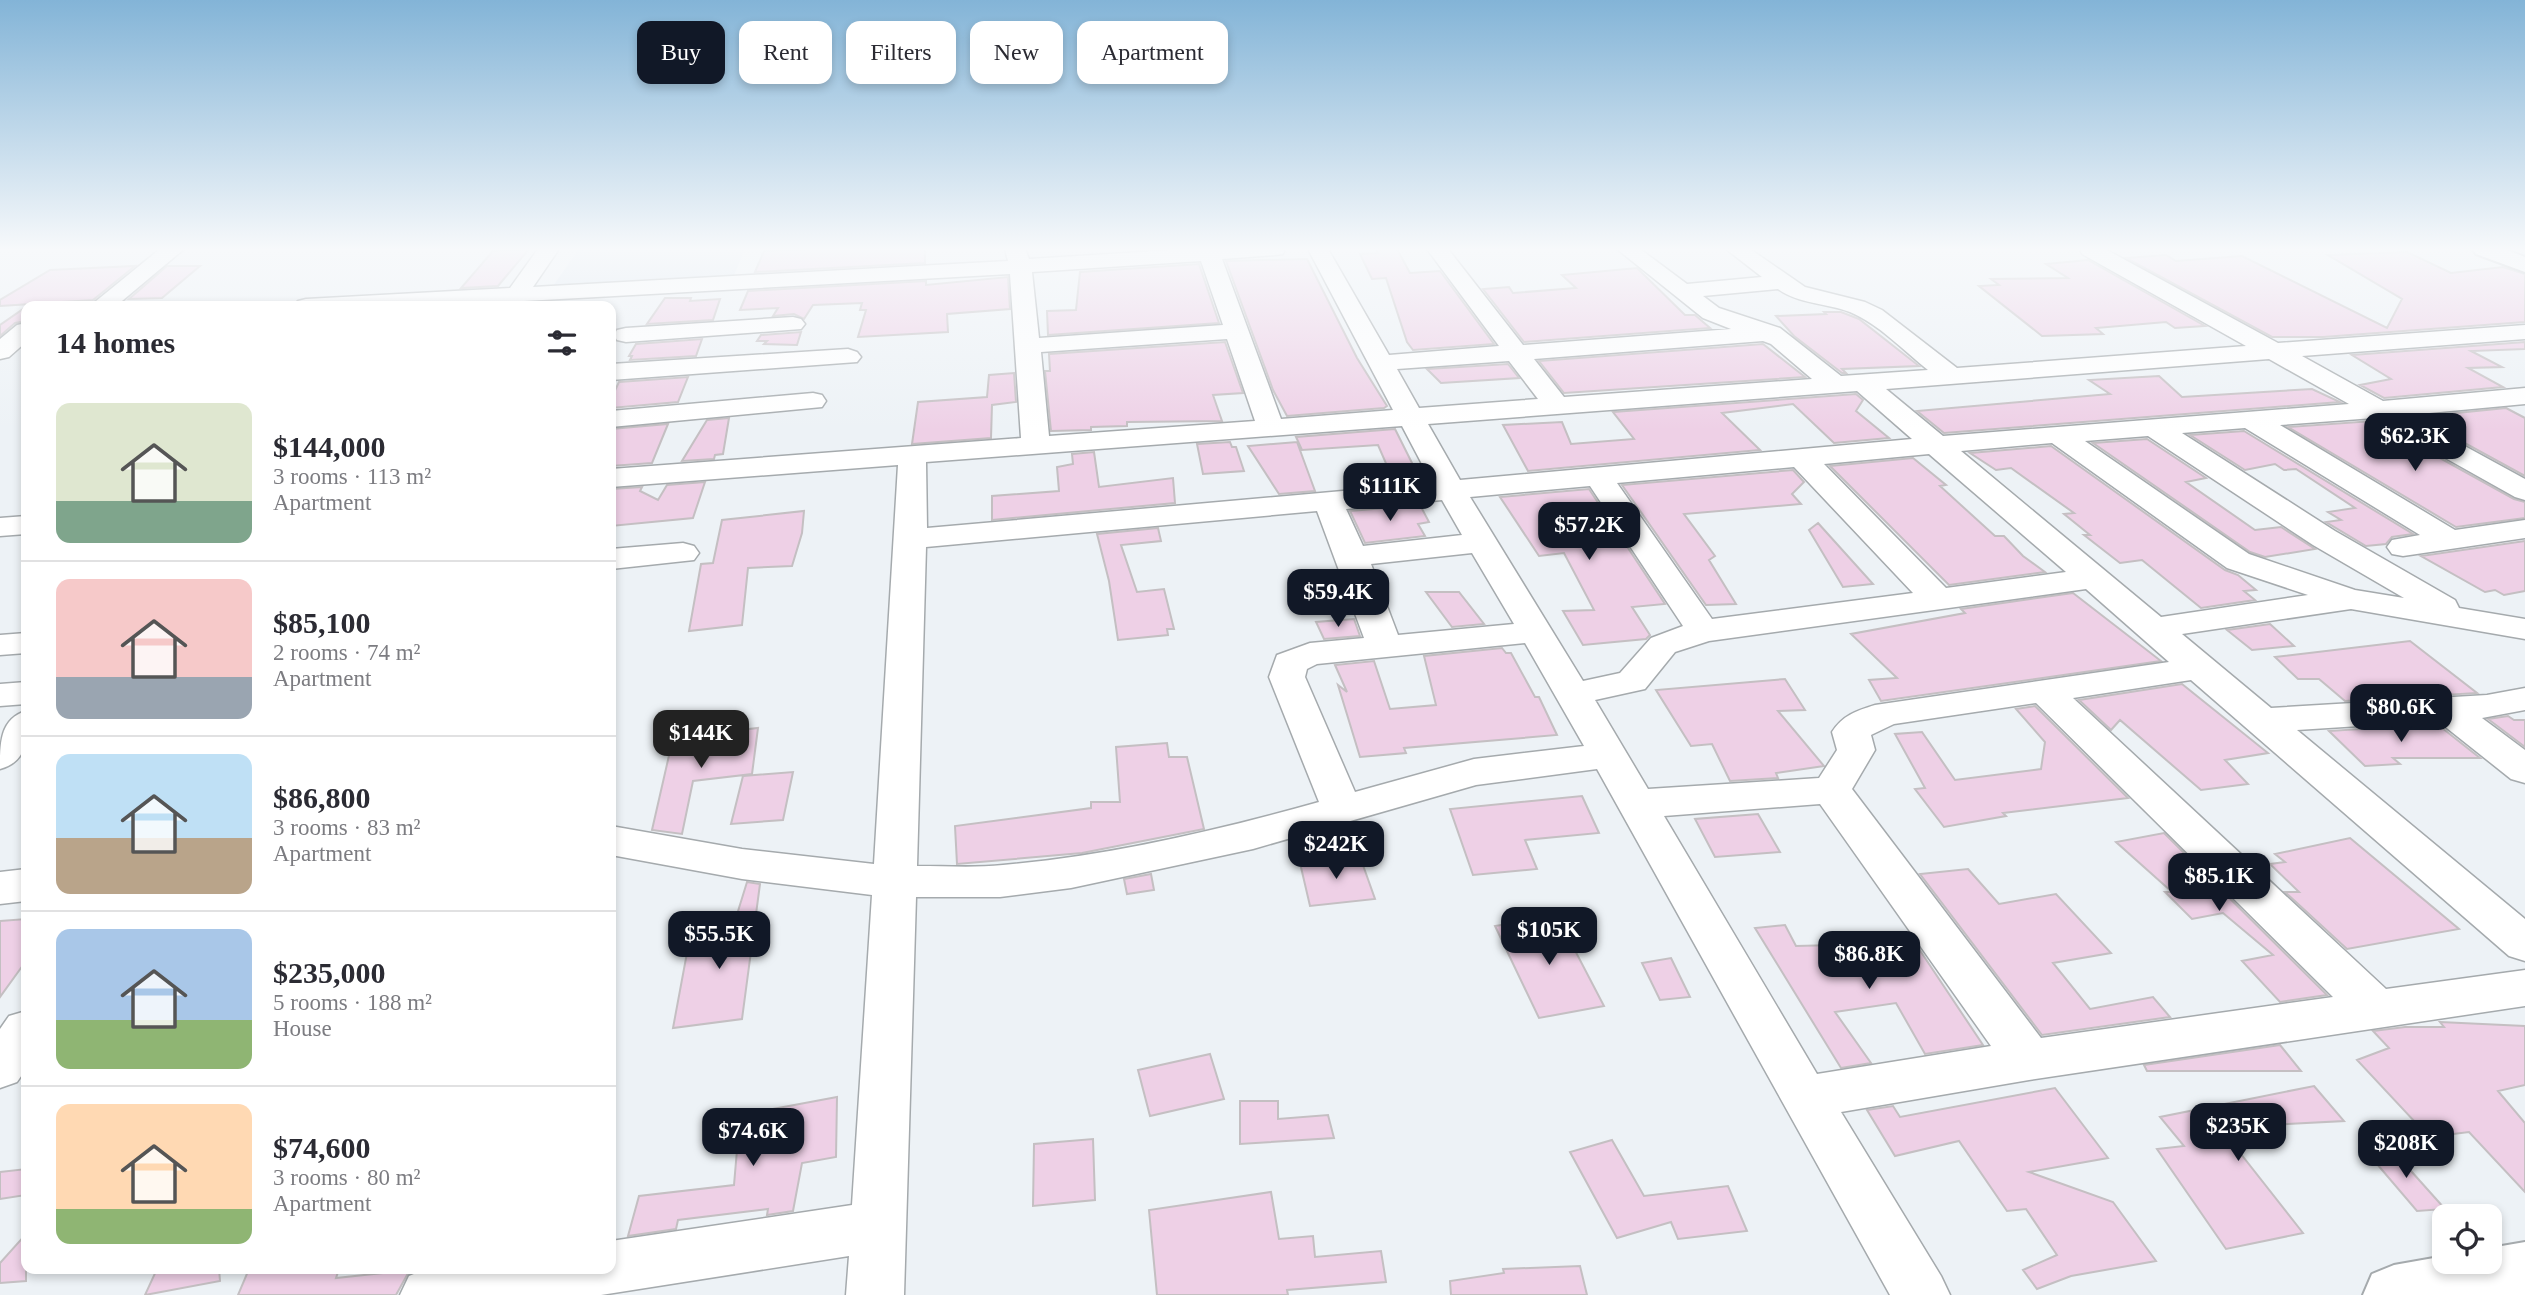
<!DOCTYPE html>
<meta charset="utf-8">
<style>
:root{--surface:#fff;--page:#f7f7f7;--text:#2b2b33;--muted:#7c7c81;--line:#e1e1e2;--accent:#111827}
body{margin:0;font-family:"Times New Roman",serif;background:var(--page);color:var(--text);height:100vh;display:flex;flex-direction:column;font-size:26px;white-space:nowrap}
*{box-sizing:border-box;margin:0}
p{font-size:23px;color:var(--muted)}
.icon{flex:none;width:38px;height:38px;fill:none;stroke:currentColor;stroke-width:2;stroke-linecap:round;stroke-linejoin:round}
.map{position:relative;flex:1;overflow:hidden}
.panel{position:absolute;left:21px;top:301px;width:595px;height:973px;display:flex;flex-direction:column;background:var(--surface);border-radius:14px;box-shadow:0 4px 10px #0003}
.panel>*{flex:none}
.guide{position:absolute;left:637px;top:21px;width:665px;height:63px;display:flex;gap:14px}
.tools{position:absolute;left:2432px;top:1204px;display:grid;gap:14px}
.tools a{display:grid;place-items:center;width:70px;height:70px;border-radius:14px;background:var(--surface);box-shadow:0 4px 10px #0003;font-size:35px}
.price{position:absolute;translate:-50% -60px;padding:0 16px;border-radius:14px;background:var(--accent);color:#fff;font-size:23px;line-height:46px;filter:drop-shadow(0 2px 4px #0008)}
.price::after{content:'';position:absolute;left:50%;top:42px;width:21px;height:16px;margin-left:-10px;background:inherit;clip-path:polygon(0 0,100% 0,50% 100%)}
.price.on{background:#222;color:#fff}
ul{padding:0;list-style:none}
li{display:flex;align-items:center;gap:21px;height:175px;padding:0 35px}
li+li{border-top:2px solid var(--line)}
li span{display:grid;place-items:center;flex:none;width:196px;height:140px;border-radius:14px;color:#555}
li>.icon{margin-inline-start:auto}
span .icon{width:84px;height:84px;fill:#fffc;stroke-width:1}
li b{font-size:30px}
h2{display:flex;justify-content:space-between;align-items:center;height:84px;padding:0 35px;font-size:30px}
.chip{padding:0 24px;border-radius:14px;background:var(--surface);box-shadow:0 4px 10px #0003;font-size:24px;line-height:63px}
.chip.on{background:var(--accent);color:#fff}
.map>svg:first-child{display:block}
.built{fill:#dce6f0}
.building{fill:#eed0e6;stroke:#c4bfc2;stroke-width:2}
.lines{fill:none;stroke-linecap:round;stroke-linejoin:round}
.minor-casing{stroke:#a5aaad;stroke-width:3}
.tertiary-casing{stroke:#a5aaad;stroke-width:4}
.minor{fill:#fff;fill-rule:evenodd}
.tertiary{fill:#fff;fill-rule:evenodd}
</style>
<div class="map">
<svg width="2525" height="1295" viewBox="0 0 2525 1295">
<rect width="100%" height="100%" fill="#edf2f6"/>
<path class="built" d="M579,249h166l-11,26 -181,11z"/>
<path class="building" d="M529,249l-31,37 -37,2 32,-37z
M807,249h118v14l-170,9 9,-21z
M1376,249h21l13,24 30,-2 54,73 -81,6 -6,-8 -21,-64 -14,1 -12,-25 18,-1z
M2407,252l44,21 52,-6 22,7v48l-202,15h-51l-146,-79 40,-3 10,6 66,-5 145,72 15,-29 -74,-44z
M1307,259l50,99 30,48 -3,2 -97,8 -14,-26 -47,-129z
M2088,260l117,66 -30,2 -9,-6 -70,6 7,6 -61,2 -63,-50 20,-1 -8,-6 77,-1 -22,-14z
M1199,264l20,59 -171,12 -1,-24 29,-1 4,-38z
M135,266l-42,34 -93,6v-6l50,-30z
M167,266h33l-38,32 -33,1z
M1637,268l48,47h10l15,13 -186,14 -41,-53 26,-2 4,6 63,-5 -14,-13z
M1008,277l2,32 -63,5 1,18 -90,5 8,-27h-6l2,-7 -49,2 -9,14 -10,-5 -21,2 5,-8 -38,2 8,-19 178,-10v4z
M665,298h26l-1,3 30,-2 -7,21 -66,4z
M26,307v14l-11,2 -15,13v-11z
M1824,312h17l18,7 60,47 -77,3 4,4h-4l-48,-37 -18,-20 50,-2z
M801,332l-4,13 -33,-1 3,-3h-10l4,-6z
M702,339l-6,17 -66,4 2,-4h-3l7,-12z
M1225,342l18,51 -30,2 9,26 -95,1v4l-36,1v3l-40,1 -6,-60h5l-1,-17z
M2525,342v7l-54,2 31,16 -34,1 35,19 -119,11 -24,-13 31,-6 -39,-24z
M1763,344l42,33 -241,16 -25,-32z
M1508,364l11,14 -78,5 -14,-14z
M1014,373l2,29 -24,3 -1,33 -79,6 6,-42 69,-5 2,-22z
M2159,376l23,21 130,-8 28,13 -396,31 -27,-22 193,-17 -21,-14z
M688,377l-10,25 -67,6v-9l8,-17z
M1856,394l7,6 -7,11 33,27 -55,5 -41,-39 -71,9 38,37 -232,21 -25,-46 59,-3 9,22 63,-5 -21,-27z
M2506,408l19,10v58l-108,-59z
M729,418l-6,36 -8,1 -1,4 -32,2 25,-41z
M2373,421l141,78 11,3v16l-69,9 -168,-100z
M668,424l-16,39 -41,3v-37z
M1395,429l26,52 -26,3 -17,-39 -76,5 -6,-13z
M2244,431l169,103 -21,3 -6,7 -20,2 -40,-24 15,-2 -13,-8 27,-4 -59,-39 -12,1 -9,-6 -30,6 -55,-35z
M2147,439l59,39 -20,4 69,48 26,-3 34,22 -50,8 -15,-5 -157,-109z
M1230,442l2,5h4l8,24 -41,3 -6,-30z
M1297,442l18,49 -36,3 -31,-48z
M2051,446l174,124 13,5 18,15 -12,1 11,9 -54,8 -59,-48 -22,3 -36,-28h6l-26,-21 10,-1 -63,-45 -15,2 -26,-17z
M1094,452l5,35 74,-9 2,25 -183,17v-24l67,-5 -2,-24 16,-3 -1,-10z
M1913,458l33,27 -6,1 55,50h9l19,20 22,16 -96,13 -119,-119z
M1793,470l11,12 -12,12 9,10 -117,10 31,42 -6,4 27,44 -30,1 -84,-120z
M705,482l-12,36 -82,8v-37l31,-2 -2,4 18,9 9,-15z
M1589,489l76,115 -33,3 18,28 -4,4 -63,6 -20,-34 31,-1 -30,-57 -25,3 -39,-59z
M1420,505l9,17 -11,2 7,12 -60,7 -15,-32z
M804,511l-2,22 -10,33 -44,2 -6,57 -53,6 12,-67 12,-1 9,-43z
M1818,523l55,61 -30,3 -34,-57z
M1158,528l3,13 -40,4 16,47 27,-3 10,40h-7l1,6 -50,5 -9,-59 -12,-47z
M2525,541v50l-21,4 -9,-5 -10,2 -64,-36z
M1426,592h33l25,32 -32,3z
M2073,593l88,68 -280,40 -12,-21 28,-2 -46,-44 114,-21 -4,-4z
M1354,619l6,17 -36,3 -8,-17z
M2270,624l24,22 -42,4 -25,-20z
M2410,641l67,52 -132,8 -26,-22h-21l-23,-22z
M1502,648l4,5h5l24,44h4l18,38 -153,13 2,5 -46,4 -22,-72 9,7 -12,-27 39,-4 16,48 46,-4 -12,-49z
M1785,679l20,31 -27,1 46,55 -48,7 2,5 -48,3 -18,-37 -21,2 -35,-56z
M2182,684l86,69 -43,7 23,24 -47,6 -81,-70 -9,10 -32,-30z
M2035,706l93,92 -125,15 3,3 -62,11 -29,-38 10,-1 -30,-54 27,-2 33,48 86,-11 4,-27 -29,-33z
M2508,716l6,4h11v27l-37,-28z
M2437,724l43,34h-87l7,6 -35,2 -36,-35z
M758,728l-6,46 -59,7 -11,53 -30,-4 21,-92z
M1167,743l2,14h18l17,72 -122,24 -125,11 -2,-38 136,-18v-6h29l-4,-55z
M793,772l-10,48 -52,4 12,-48z
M1582,796l17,37 -74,7 12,29 -64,6 -23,-66z
M1758,814l22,38 -65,5 -20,-38z
M2164,833l163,162 -47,7 -38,-41 31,-6 -50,-42 -31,6 -27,-27h7l-56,-50z
M2350,838l109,91 -112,20 -62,-57h14l-29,-28 15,-2 -10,-8z
M1359,854l16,45 -65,7 -10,-43z
M1968,869l31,35 57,-10 55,59 -58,10 37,46 63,-12 17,20 -128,18 -122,-161z
M1151,874l3,16 -27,4 -3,-15z
M747,882l13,2 -18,135 -69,9 16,-86 41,-5z
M1557,916l47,90 -65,12 -44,-92z
M26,919v42l-26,36v-76z
M1785,925l11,21 119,-3 68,102 -58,9 -29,-51 -61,9 36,51 -30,5 -86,-140z
M1671,958l19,39 -30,3 -18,-37z
M2440,1022l85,4v59l-27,6 27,32v69l-56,-60 -40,5 -72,-77 32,-12 -16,-17 32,-4h39z
M2280,1045l21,26h-154l-3,-6z
M1210,1054l14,45 -74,17 -12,-46z
M2314,1086l30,35 -57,3 -61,11 77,98 -77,16 -69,-100 27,-3 -24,-29z
M2055,1088l53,70 -79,14 84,30 43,59 -85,15 -34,13 -14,-19 34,-15 -31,-46 -19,2 -48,-70 -64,15 -28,-46 26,-4 7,11z
M837,1097l-1,60 -34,6 -9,48 -26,4 1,-6 -90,11 -2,9 -48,7 11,-40 95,-11 6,-70z
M1240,1101h38v18l50,-4 6,23 -94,6z
M1093,1139l2,61 -62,6 1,-62z
M1612,1140l32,56 84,-10 19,45 -69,8 -7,-17 -54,16 -47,-86z
M2386,1143l59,66 -28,2 -46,-54z
M26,1169v26l-26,4v-27z
M1271,1192l8,47 34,-3 2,21 66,-6 5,31 -99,8 1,5h-131l-8,-85z
M26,1234v47l-26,2v-20z
M1580,1266l7,29h-136l-1,-14 54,-8 -1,-4z
M157,1269h62l1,12 -75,14z
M249,1269h90l-3,9 84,-9 -13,6 -11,20h-158z"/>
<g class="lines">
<g class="minor-casing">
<path id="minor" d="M160,249h24l-68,57h-26z
M538,249h21l-26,38 475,-26 -3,-12h20l4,10 160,-10h96l-2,5 -8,1 -53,4 59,160 112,-9 -85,-161h20l61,106 110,-9 -72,-97h21l75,96 208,-16 -28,-11 -86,-69h23l47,35 75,-7 -36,-28h24l55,38 60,15 17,8 75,58 289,-22 -164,-92 -2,-5h25l173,94 247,-18v14l-223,17 81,45 142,-13v16l-117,11 117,64v21l-10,-3 -141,-79 -94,7 175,105 70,-10v18l-122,18 -11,-2 -5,-7 5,-7 28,-5 -175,-107 -63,5 153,98 120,69 4,8 66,11v20l-174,-30 -169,25 89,74 216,-13 38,-7v22l-43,8 43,32v33l-14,-4 -73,-58 -141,9 228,189v42l-16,-5 -318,-276 -118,18 313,291 139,-19v36l-496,74 -188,32 100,164 9,19h-60l-293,-526 -121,16 -223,64 -182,39 -71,9h-84l-12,398h-58l3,-39 -248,39h-201l9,-19 17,-7h185v-28l241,-36 20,-310 -130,-16 -131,-24v-29l131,23 132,15 24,-399 -287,22v-18l410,-31 -11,-164 -486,27 -3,5h-24l3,-3 -66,3h-140l4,-5 8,-2 204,-11zM1201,261l22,64 -184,13 -7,-66zM1778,289c21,15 48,14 72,23 29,12 54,39 78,58l-87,6 -61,-48 -61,-20 -16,-12zM1227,339l28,82 -206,15 -8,-84zM1763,341l8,3 41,35 -248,18 -30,-38zM2269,359l80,45 -406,32 -57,-47zM1509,361l29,38 -119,9 -22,-39zM1857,391l55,48 -452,41 -32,-56zM1402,426l30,57 -505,45 -1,-66zM2148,436l165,109 91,53 -49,-8 -106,-36 -164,-113zM2052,443l175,125 81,27 -147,22 -200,-166zM1929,454l137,118 -120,16 -122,-124zM1794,467l119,126 -201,26 -95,-136zM1590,486l93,140 -32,12 -31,35 -37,8 -113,-184zM1442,500l20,35 -99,11 -17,-37zM1317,511l47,127 -54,5 -33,12 -8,22 50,125c-103,29 -210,54 -316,63 -29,3 -58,1 -86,1l9,-319zM1472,553l42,71 -116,11 -27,-71zM2086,589l83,73 -294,43c-19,6 -32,10 -43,27l5,18 -18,28 -171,11 -53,-89 50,-11 30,-37 34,-11zM1525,643l59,103 -110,13 -119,33 -50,-115 2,-8 10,-5zM2036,703l297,294 -292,41 -189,-249 23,-39 -4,-15 23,-11zM1820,804l171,242 -174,28 -153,-258z
M793,317l8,2 4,5 -4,5 -175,13 -9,-2 -3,-5 3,-5 9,-2z
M26,323v19l-17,15 -9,2v-20l17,-14z
M848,349l9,3 4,5 -4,5 -246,18v-16z
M813,393l9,2 4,6 -4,6 -211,20v-16z
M26,516v18l-26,2v-18z
M683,543l11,3 5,7 -5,7 -83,9v-20z
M26,633v20l-26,2v-20z
M26,682v22l-26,2v-22z
M26,711c1,26 3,50 -26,58 0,-26 0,-50 26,-58z
M26,869v32l-26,3v-32z
M26,1011v58l-9,13 -17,6v-59l9,-13z"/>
</g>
<g class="tertiary-casing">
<path id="tertiary" d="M2472,249h32l21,8v15l-49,-18z
M2525,1242v53h-162l9,-21 22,-9 51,-9v6h45v-14z"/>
</g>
<use href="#minor" class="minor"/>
<use href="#tertiary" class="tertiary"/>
</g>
<linearGradient id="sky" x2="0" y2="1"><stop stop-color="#83b4d7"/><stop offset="0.58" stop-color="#f7f9fb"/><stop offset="1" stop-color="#f7f9fb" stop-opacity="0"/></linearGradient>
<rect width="2525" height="430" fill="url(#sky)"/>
</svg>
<div class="tools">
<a><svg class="icon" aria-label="locate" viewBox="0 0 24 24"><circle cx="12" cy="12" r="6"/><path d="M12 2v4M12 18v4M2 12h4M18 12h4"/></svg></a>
</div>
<b class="price" style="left:2415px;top:473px">$62.3K</b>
<b class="price" style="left:1390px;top:523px">$111K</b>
<b class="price" style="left:1589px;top:562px">$57.2K</b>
<b class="price" style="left:1338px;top:629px">$59.4K</b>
<b class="price" style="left:2401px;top:744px">$80.6K</b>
<b class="price on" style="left:701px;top:770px">$144K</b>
<b class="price" style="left:1336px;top:881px">$242K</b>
<b class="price" style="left:2219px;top:913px">$85.1K</b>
<b class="price" style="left:1549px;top:967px">$105K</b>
<b class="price" style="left:719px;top:971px">$55.5K</b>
<b class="price" style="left:1869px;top:991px">$86.8K</b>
<b class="price" style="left:2238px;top:1163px">$235K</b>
<b class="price" style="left:753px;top:1168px">$74.6K</b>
<b class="price" style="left:2406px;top:1180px">$208K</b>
<div class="guide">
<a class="chip on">Buy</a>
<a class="chip">Rent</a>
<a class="chip">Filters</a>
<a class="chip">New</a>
<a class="chip">Apartment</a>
</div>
<section class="panel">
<h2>14 homes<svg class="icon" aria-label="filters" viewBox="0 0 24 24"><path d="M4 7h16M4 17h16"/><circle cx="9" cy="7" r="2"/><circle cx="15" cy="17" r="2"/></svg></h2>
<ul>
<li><span style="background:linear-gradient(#dfe7d0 70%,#7fa58c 0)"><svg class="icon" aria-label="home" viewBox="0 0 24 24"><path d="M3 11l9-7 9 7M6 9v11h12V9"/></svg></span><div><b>$144,000</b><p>3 rooms · 113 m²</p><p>Apartment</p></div></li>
<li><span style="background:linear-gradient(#f6c9c9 70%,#9aa5b1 0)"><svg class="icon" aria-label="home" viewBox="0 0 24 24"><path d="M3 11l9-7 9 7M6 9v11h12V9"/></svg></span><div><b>$85,100</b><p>2 rooms · 74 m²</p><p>Apartment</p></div></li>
<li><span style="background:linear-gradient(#bfe0f5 60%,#b9a48a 0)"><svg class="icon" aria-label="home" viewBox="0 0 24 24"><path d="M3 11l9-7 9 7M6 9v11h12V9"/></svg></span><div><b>$86,800</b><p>3 rooms · 83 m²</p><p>Apartment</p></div></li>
<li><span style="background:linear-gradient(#a9c7e8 65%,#8fb573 0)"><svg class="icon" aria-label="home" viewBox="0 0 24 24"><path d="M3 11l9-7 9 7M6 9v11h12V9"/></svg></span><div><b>$235,000</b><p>5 rooms · 188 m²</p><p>House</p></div></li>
<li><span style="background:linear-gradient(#ffd9b3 75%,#8fb573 0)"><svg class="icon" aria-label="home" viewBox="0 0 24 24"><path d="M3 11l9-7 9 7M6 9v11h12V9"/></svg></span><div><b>$74,600</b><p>3 rooms · 80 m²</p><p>Apartment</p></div></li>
</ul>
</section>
</div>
